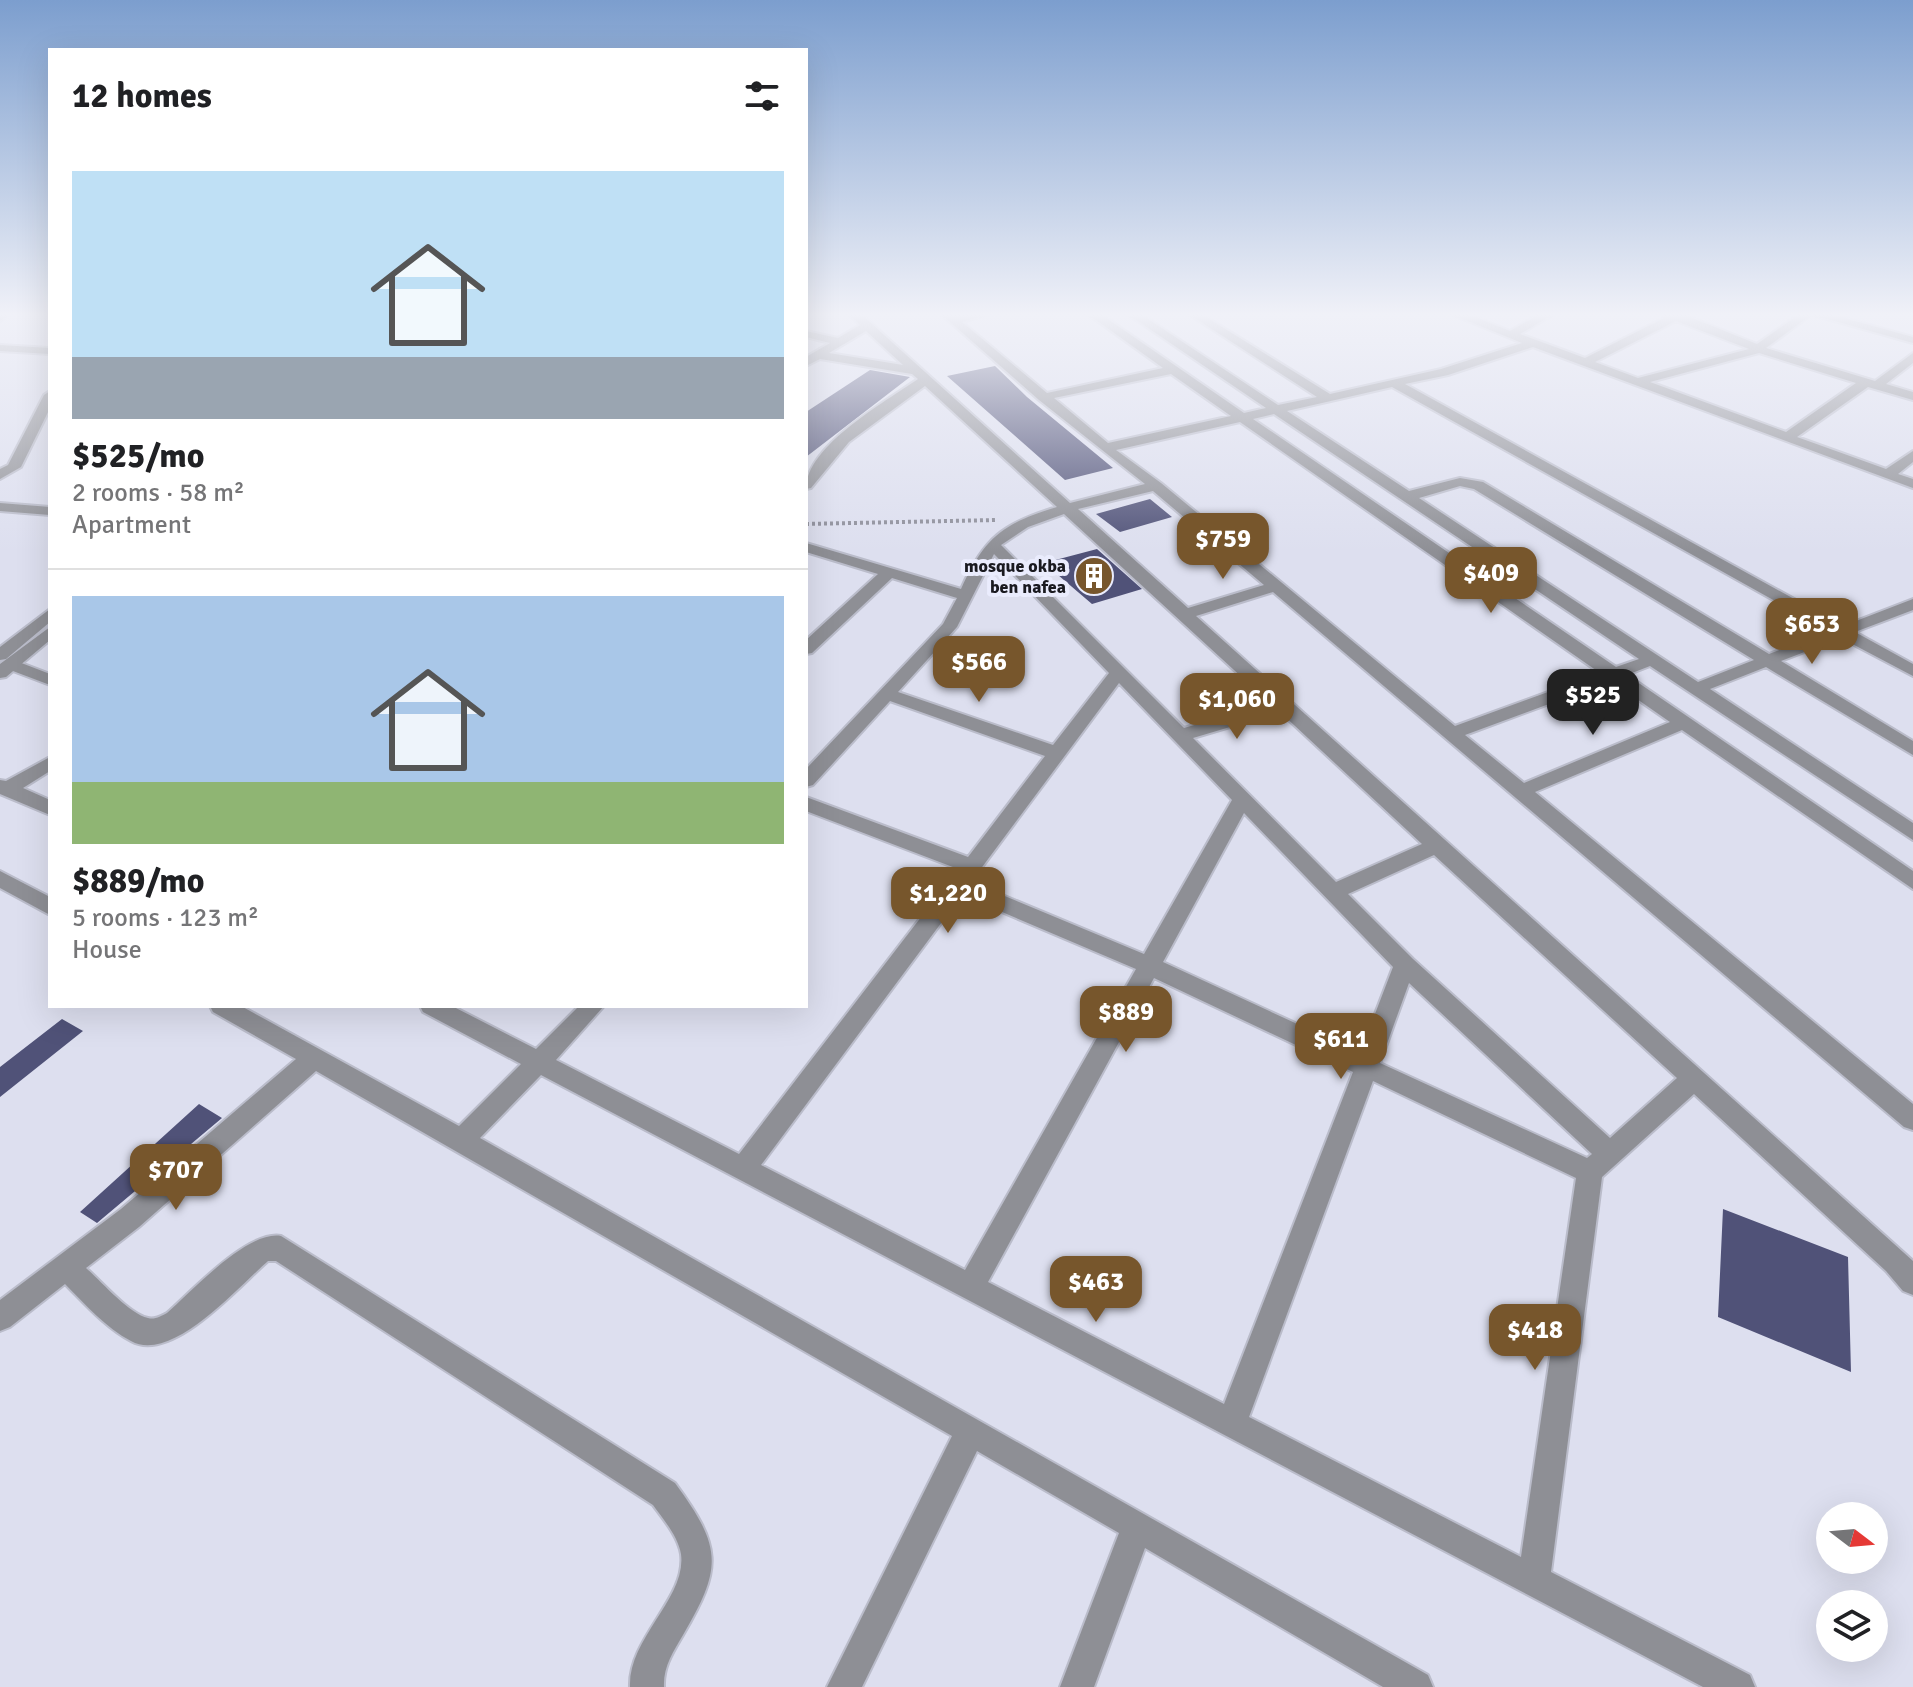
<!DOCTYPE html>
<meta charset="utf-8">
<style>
:root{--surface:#fff;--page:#f2f2f2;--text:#202124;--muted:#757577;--line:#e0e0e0;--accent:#77562c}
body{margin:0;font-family:Signika,sans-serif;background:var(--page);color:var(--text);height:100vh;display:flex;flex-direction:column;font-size:30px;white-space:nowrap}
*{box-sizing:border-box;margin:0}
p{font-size:26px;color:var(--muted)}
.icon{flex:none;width:44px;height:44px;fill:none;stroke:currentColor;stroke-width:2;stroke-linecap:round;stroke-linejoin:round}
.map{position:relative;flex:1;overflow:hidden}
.panel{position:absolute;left:48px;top:48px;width:760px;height:960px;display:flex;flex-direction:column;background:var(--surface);border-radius:0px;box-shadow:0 8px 32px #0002}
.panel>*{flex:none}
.needle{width:52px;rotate:106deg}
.controls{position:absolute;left:1816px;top:1502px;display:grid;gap:16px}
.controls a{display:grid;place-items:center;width:72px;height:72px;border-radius:50%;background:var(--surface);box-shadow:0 8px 32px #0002;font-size:40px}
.price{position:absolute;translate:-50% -68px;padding:0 18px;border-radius:16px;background:var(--accent);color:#fff;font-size:26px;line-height:52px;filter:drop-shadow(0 2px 4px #0008)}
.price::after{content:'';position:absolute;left:50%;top:48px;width:24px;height:18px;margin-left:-12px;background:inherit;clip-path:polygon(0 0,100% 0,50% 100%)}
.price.active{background:#222;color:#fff}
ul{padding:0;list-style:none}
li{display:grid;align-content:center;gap:16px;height:424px;padding:0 24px}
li+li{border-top:2px solid var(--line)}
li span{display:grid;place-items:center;height:248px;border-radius:0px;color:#555}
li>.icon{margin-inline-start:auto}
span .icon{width:144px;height:144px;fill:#fffc;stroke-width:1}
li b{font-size:34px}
h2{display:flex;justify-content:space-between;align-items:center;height:96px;padding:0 24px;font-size:34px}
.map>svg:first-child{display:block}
.building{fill:#505278}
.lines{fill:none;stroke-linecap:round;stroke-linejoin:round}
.minor-casing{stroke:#babcca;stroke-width:4}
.tertiary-casing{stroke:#babcca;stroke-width:4}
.path{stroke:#8b8c98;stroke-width:4;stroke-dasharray:3 3;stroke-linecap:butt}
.minor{fill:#8e8f95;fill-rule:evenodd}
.tertiary{fill:#8e8f95;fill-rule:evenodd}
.labels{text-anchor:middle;stroke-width:8;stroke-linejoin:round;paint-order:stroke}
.far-poi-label{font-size:18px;font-weight:bold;fill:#1a1a20;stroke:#eaecfd;text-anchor:end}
</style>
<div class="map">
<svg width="1913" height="1687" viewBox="0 0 1913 1687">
<rect width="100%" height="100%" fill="#dddfef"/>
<path class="building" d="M995,366l32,31 86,71 -48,12 -118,-104z
M870,370l40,7 -104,80v-45z
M1150,499l22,18 -52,15 -24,-18z
M1097,549l45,40 -50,15 -48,-41z
M62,1019l21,12 -83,66v-30z
M199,1104l23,14 -125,105 -17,-11z
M1723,1209l125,48 3,115 -133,-55z"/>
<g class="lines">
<g class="minor-casing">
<path id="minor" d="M0,315h7l-7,6z
M850,315h12l208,188 75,-19 -106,-84 -97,-85h43l-23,7 85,71 116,-25 -74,-53h13l142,98 22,-5 -137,-93h13l136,90 39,-8 -127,-82h13l127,79 111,-25 81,-26 -69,-28h17l40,16 28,-16h14l-32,19 65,24 81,-41 -1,-2h20l72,29 41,-29h13l-45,33 109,33 38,-28v10l-27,21 27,8v8l-45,-13 -71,50 89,32 27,-18v11l-15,12 15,5v9l-380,-141 -85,28 -43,9 438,242 70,-27v11l-58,22 58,32v12l-72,-38 -60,23 132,80v14l-147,-88 -56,22 203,134v17l-263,-174 -23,9 286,196v18l-231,-159 -147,62 378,312v26l-9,-3 -631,-535 -77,24 717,645v34l-10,-4 -17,-20 -192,-177 -92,83 -51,395 199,103 5,12h-52l-1162,-612 -61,63 948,537 5,12h-50l-238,-139 -51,139h-34l59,-154 -142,-82 -115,236h-35l125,-251 -636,-365 -177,156 -53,41c15,13 43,46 62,50 7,2 13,-2 19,-5 25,-22 81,-83 114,-77l394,247c47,64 48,84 8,152 -10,17 -20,32 -19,52h-34c-2,-49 57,-89 51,-133 -3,-18 -18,-35 -28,-49l-377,-244h-8c-30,26 -96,103 -137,80 -25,-13 -46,-37 -66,-57l-55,43 -10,4v-31l121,-91 175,-150 -83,-47 -3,-6h31l218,120 62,-62 -98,-52 -3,-6h32l84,43 43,-43h25l-48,54 183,94 219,-285 -152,-58v-14l162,60 77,-101 -155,-55 -77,84 -7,2v-18l137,-145 14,-26 -65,-20 -80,75 -6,1v-14l72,-66 -72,-22v-9l155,46c23,-51 42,-66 96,-82l-132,-121 -76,56 -38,46 -5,1c0,-43 79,-87 112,-110l-6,-5 -92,-15 -14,7v-9l24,-14 -24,-6v-6l32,7 22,-13zM1676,321l73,28 -111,29 -43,-16zM866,331l37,34 -74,-12zM1759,353l97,30 -70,49 -136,-50zM1171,374l60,42 -123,27 -54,-45zM1392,387l437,244 -60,23 -286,-172 -23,-4 -51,13 -122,-80zM1274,414l365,245 -23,8 -363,-248zM1240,422l360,251 -145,53 -294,-243 -45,-33zM1460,486l14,3 280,171 -56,22 -279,-184zM1153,491l111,94 -76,23 -110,-99zM1064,514l206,189 -86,25 -183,-183 27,-18zM994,554l115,119 -56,72 -155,-53 59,-65zM1611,681l59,41 -146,61 -59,-48zM1119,683l113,117 -88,154 -173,-72zM1280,712l142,132 -86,38 -143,-144zM1244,813l149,154 -33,86 -197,-91zM1434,855l243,223 -67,60 -197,-179 -65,-65zM962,895l174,74 -171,301 -204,-105zM1154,978l199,94 -129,332 -236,-122zM1409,983l183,171 -5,4 -207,-95zM1373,1081l203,97 -55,379 -272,-140z
M1813,315h20l80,22v6z
M0,345l50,3v6l-50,-3z
M50,391v17l-29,59 -21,12v-10l8,-4 36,-70z
M0,503l50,4v8l-50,-4z
M11,659l39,15v11l-45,-17 -2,-4z
M50,757v14l-27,17 27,12v15l-50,-21v-14l6,1z
M0,871l50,26v18l-50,-27z"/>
</g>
<g class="tertiary-casing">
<path id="tertiary" d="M50,609v13l-44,37 -6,1v-13z
M50,627v13l-44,37 -6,1v-14z"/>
</g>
<path class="path" d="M806,524l191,-4"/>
<use href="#minor" class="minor"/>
<use href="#tertiary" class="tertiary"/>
</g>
<linearGradient id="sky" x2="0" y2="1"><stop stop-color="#7c9ece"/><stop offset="0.57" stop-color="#f0f1f8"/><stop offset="1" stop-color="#f0f1f8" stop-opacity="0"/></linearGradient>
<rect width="1913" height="552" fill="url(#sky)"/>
<defs>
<g id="building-disc" transform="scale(2)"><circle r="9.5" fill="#77562c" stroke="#eaecfd"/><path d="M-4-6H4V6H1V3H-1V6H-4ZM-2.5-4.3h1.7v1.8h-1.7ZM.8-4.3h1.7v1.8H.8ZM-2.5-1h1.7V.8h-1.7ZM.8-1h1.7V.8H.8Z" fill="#fff"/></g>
</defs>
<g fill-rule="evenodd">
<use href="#building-disc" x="1094" y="576"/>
</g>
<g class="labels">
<g class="far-poi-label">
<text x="1066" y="572">mosque okba<tspan x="1066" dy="21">ben nafea</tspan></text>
</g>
</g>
</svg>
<div class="controls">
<a><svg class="needle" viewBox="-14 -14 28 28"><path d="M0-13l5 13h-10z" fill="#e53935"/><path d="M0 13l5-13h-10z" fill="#757577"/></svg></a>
<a><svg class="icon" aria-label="layers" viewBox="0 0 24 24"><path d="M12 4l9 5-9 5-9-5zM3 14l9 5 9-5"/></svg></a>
</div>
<b class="price" style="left:1223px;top:581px">$759</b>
<b class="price" style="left:1491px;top:615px">$409</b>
<b class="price" style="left:1812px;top:666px">$653</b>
<b class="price" style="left:979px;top:704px">$566</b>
<b class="price active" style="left:1593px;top:737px">$525</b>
<b class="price" style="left:1237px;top:741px">$1,060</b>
<b class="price" style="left:948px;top:935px">$1,220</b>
<b class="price" style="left:1126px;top:1054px">$889</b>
<b class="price" style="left:1341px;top:1081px">$611</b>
<b class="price" style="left:176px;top:1212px">$707</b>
<b class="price" style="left:1096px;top:1324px">$463</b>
<b class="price" style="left:1535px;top:1372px">$418</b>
<section class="panel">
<h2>12 homes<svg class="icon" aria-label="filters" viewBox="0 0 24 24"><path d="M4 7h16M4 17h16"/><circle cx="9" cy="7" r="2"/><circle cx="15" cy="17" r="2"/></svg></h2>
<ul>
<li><span style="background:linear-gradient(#bfe0f5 75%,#9aa5b1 0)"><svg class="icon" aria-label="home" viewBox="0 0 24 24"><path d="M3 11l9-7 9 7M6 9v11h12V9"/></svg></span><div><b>$525/mo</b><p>2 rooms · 58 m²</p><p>Apartment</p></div></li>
<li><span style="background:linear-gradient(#a9c7e8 75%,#8fb573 0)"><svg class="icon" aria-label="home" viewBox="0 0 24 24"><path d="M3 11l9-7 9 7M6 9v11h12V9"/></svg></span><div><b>$889/mo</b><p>5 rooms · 123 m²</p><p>House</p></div></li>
</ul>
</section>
</div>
